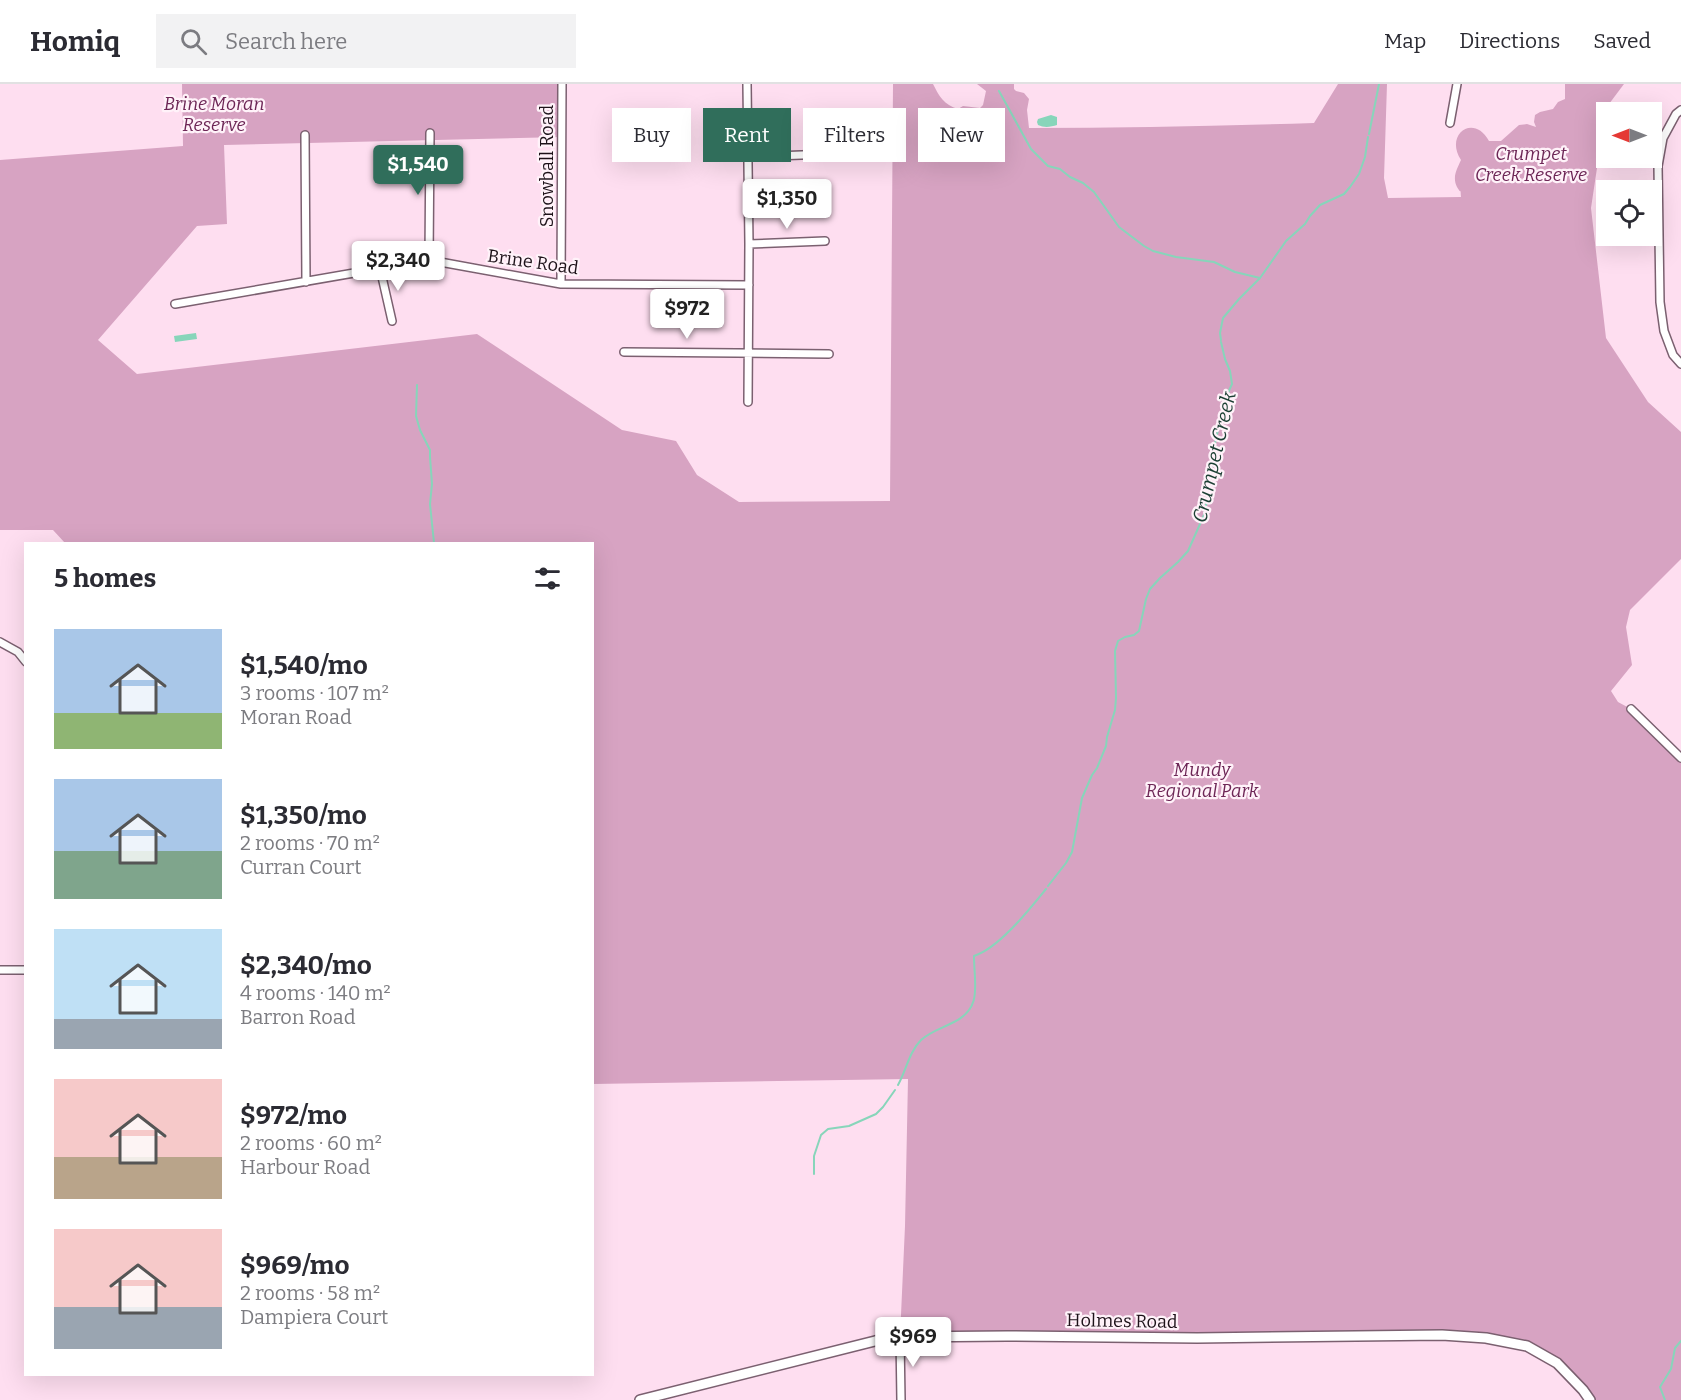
<!DOCTYPE html>
<meta charset="utf-8">
<style>
:root{--surface:#fff;--page:#f2f2f3;--text:#2b2b33;--muted:#7c7c81;--line:#e1e1e2;--accent:#306e5b}
body{margin:0;font-family:Bitter,serif;background:var(--page);color:var(--text);height:100vh;display:flex;flex-direction:column;font-size:22px;white-space:nowrap}
*{box-sizing:border-box;margin:0}
p{font-size:20px;color:var(--muted)}
.icon{flex:none;width:33px;height:33px;fill:none;stroke:currentColor;stroke-width:2;stroke-linecap:round;stroke-linejoin:round}
.map{position:relative;flex:1;overflow:hidden}
.sheet{position:absolute;left:24px;top:458px;width:570px;height:834px;display:flex;flex-direction:column;background:var(--surface);border-radius:0px;box-shadow:0 6px 24px #0002}
.sheet>*{flex:none}
.guide{position:absolute;left:612px;top:24px;width:570px;height:54px;display:flex;gap:12px}
.needle{width:39px;rotate:270deg}
.tools{position:absolute;left:1596px;top:18px;display:grid;gap:12px}
.tools a{display:grid;place-items:center;width:66px;height:66px;border-radius:0px;background:var(--surface);box-shadow:0 6px 24px #0002;font-size:30px}
.price{position:absolute;translate:-50% -51px;padding:0 14px;border-radius:6px;background:#fff;color:#222;font-size:20px;line-height:39px;filter:drop-shadow(0 2px 3px #0008)}
.price::after{content:'';position:absolute;left:50%;top:36px;width:18px;height:14px;margin-left:-9px;background:inherit;clip-path:polygon(0 0,100% 0,50% 100%)}
.price.on{background:var(--accent);color:#fff}
ul{padding:0;list-style:none}
li{display:flex;align-items:center;gap:18px;height:150px;padding:0 30px}
li span{display:grid;place-items:center;flex:none;width:168px;height:120px;border-radius:0px;color:#555}
li>.icon{margin-inline-start:auto}
span .icon{width:72px;height:72px;fill:#fffc;stroke-width:1}
li b{font-size:26px}
h2{display:flex;justify-content:space-between;align-items:center;height:72px;padding:0 30px;font-size:26px}
.tag{padding:0 21px;border-radius:0px;background:var(--surface);box-shadow:0 6px 24px #0002;font-size:21px;line-height:54px}
.tag.on{background:var(--accent);color:#fff}
header{display:flex;align-items:center;gap:36px;box-sizing:border-box;height:84px;padding:0 30px;background:var(--surface);border-bottom:2px solid var(--line)}
header strong{font-size:28px}
nav{display:flex;gap:33px;margin-inline-start:auto;font-size:21px}
.search{width:420px;height:54px;background:var(--page);display:flex;align-items:center;gap:15px;box-sizing:border-box;padding:0 21px;border-radius:0px;color:var(--muted);font-size:22px}
.map>svg:first-child{display:block}
.green{fill:#d7a3c2}
.water{fill:#87d5ba}
.lines{fill:none;stroke-linecap:round;stroke-linejoin:round}
.stream{stroke:#87d5ba;stroke-width:2}
.street-casing{stroke:#7b6070;stroke-width:10}
.secondary-casing{stroke:#7b6070;stroke-width:12}
.street{stroke:#fff;stroke-width:7}
.secondary{stroke:#fff;stroke-width:9}
.labels{text-anchor:middle;stroke-width:4.5;stroke-linejoin:round;paint-order:stroke}
.park-label{font-size:18px;font-style:italic;fill:#6d2656;stroke:#fff2f9}
.street-label{font-size:18px;fill:#1d1219;stroke:#fff2f9}
.water-label{font-size:20px;font-style:italic;fill:#1b3f33;stroke:#fff2f9}
</style>
<header>
<strong>Homiq</strong>
<div class="search"><svg class="icon" aria-label="search" viewBox="0 0 24 24"><circle cx="10" cy="10" r="6"/><path d="M15 15l6 6"/></svg>Search here</div>
<nav><a>Map</a><a>Directions</a><a>Saved</a></nav>
</header>
<div class="map">
<svg width="1681" height="1316" viewBox="0 0 1681 1316">
<rect width="100%" height="100%" fill="#fedef0"/>
<path class="green" d="M182,0h380v53l-338,8 3,79 -30,2 -99,114 39,34 340,-40 145,96 54,11 21,34 42,27 151,-1 3,-417h40c6,12 11,21 25,25l5,-3 17,2 3,-3 3,-14 -9,-7h37v5l2,2 8,2 5,6 -2,11 2,18c95,0 190,-2 285,-5l24,-39h49l-3,94 4,20 73,-1c-1,-11 1,-1 -4,-10 -5,-10 0,-18 4,-27 -17,-26 13,-47 28,-19h12l18,-16 8,-1 9,3 -2,-5 1,-7 5,-3 13,-3 5,-7 7,-3v-15h59l-18,24 -15,100 15,130 42,64 33,30v127l-51,51 -4,17 6,38 -21,26 7,11 13,7 50,49v642h-91l-33,-37 -30,-17 -41,-8 -586,-1 5,-111 3,-147 -315,5 -1,-541h-527l-12,-13h-53v-370l183,-14z"/>
<path class="water" d="M1051,31l6,2v8c-6,2 -13,3 -19,0l-1,-3 1,-3z
M196,249l1,6 -22,3 -1,-6z"/>
<g class="lines">
<path class="stream" d="M999,7l32,58 17,17 12,3 10,8 13,6 11,9 25,35 25,19 9,5 23,6 38,5 21,10 25,6
M1369,50l10,-50
M1221,256l-1,-7 3,-15 16,-19 21,-21 26,-37 19,-17 5,-8 10,-11 24,-11 6,-7 9,-13 6,-17 3,-20
M417,301l-1,31 4,14 10,20v7l2,27 -2,20 4,39
M1048,802l18,-23 6,-11 10,-54 10,-23 5,-7 9,-22 1,-9 8,-27 1,-12 -1,-47 3,-10 7,-4 9,-2 5,-4 7,-32 4,-10 10,-11 18,-16 10,-11 16,-36 5,-25 4,-34 3,-18 11,-43 5,-11 -2,-13 -5,-12 -4,-17
M898,1001c8,-14 11,-33 23,-45 10,-9 22,-12 33,-18 29,-14 20,-38 20,-66 25,-8 55,-46 72,-67
M814,1090v-18l7,-21 7,-6 21,-3 27,-12 7,-7 12,-17
M1665,1316l-5,-13 11,-18 4,-21 6,-7"/>
<g class="street-casing">
<path id="street" d="M747,0l2,160 -1,158
M1681,26l-5,4 -13,24 -5,28 2,136 4,29 9,24 8,9
M1450,39l7,-39
M305,51l1,147
M747,73l81,-3
M749,160l76,-3
M429,176l1,-127
M380,184l12,53
M561,200l1,-200
M175,220l254,-44 132,24 188,1
M624,268l205,2
M0,558l18,10 8,10
M1631,625l50,49
M0,886h26
M900,1253l1,63"/>
</g>
<g class="secondary-casing">
<path id="secondary" d="M640,1316l235,-59 25,-4 107,-1 190,2 245,-3 44,3 41,8 30,17 26,27 7,10"/>
</g>
<use href="#street" class="street"/>
<use href="#secondary" class="secondary"/>
</g>
<g class="labels">
<g class="park-label">
<text x="214" y="26">Brine Moran<tspan x="214" dy="21">Reserve</tspan></text>
<text x="1531" y="76">Crumpet<tspan x="1531" dy="21">Creek Reserve</tspan></text>
<text x="1202" y="692">Mundy<tspan x="1202" dy="21">Regional Park</tspan></text>
</g>
<g class="street-label">
<text transform="translate(547 82) rotate(-90)" y="6">Snowball Road</text>
<text transform="translate(533 178) rotate(8)" y="6">Brine Road</text>
<text transform="translate(1122 1237) rotate(1)" y="6">Holmes Road</text>
</g>
<g class="water-label">
<text transform="translate(1214 373) rotate(-77)" y="7">Crumpet Creek</text>
</g>
</g>
</svg>
<div class="tools">
<a><svg class="needle" viewBox="-14 -14 28 28"><path d="M0-13l5 13h-10z" fill="#e53935"/><path d="M0 13l5-13h-10z" fill="#7c7c81"/></svg></a>
<a><svg class="icon" aria-label="locate" viewBox="0 0 24 24"><circle cx="12" cy="12" r="6"/><path d="M12 2v4M12 18v4M2 12h4M18 12h4"/></svg></a>
</div>
<b class="price on" style="left:418px;top:112px">$1,540</b>
<b class="price" style="left:787px;top:146px">$1,350</b>
<b class="price" style="left:398px;top:208px">$2,340</b>
<b class="price" style="left:687px;top:256px">$972</b>
<b class="price" style="left:913px;top:1284px">$969</b>
<div class="guide">
<a class="tag">Buy</a>
<a class="tag on">Rent</a>
<a class="tag">Filters</a>
<a class="tag">New</a>
</div>
<section class="sheet">
<h2>5 homes<svg class="icon" aria-label="filters" viewBox="0 0 24 24"><path d="M4 7h16M4 17h16"/><circle cx="9" cy="7" r="2"/><circle cx="15" cy="17" r="2"/></svg></h2>
<ul>
<li><span style="background:linear-gradient(#a9c7e8 70%,#8fb573 0)"><svg class="icon" aria-label="home" viewBox="0 0 24 24"><path d="M3 11l9-7 9 7M6 9v11h12V9"/></svg></span><div><b>$1,540/mo</b><p>3 rooms · 107 m²</p><p>Moran Road</p></div></li>
<li><span style="background:linear-gradient(#a9c7e8 60%,#7fa58c 0)"><svg class="icon" aria-label="home" viewBox="0 0 24 24"><path d="M3 11l9-7 9 7M6 9v11h12V9"/></svg></span><div><b>$1,350/mo</b><p>2 rooms · 70 m²</p><p>Curran Court</p></div></li>
<li><span style="background:linear-gradient(#bfe0f5 75%,#9aa5b1 0)"><svg class="icon" aria-label="home" viewBox="0 0 24 24"><path d="M3 11l9-7 9 7M6 9v11h12V9"/></svg></span><div><b>$2,340/mo</b><p>4 rooms · 140 m²</p><p>Barron Road</p></div></li>
<li><span style="background:linear-gradient(#f6c9c9 65%,#b9a48a 0)"><svg class="icon" aria-label="home" viewBox="0 0 24 24"><path d="M3 11l9-7 9 7M6 9v11h12V9"/></svg></span><div><b>$972/mo</b><p>2 rooms · 60 m²</p><p>Harbour Road</p></div></li>
<li><span style="background:linear-gradient(#f6c9c9 65%,#9aa5b1 0)"><svg class="icon" aria-label="home" viewBox="0 0 24 24"><path d="M3 11l9-7 9 7M6 9v11h12V9"/></svg></span><div><b>$969/mo</b><p>2 rooms · 58 m²</p><p>Dampiera Court</p></div></li>
</ul>
</section>
</div>
